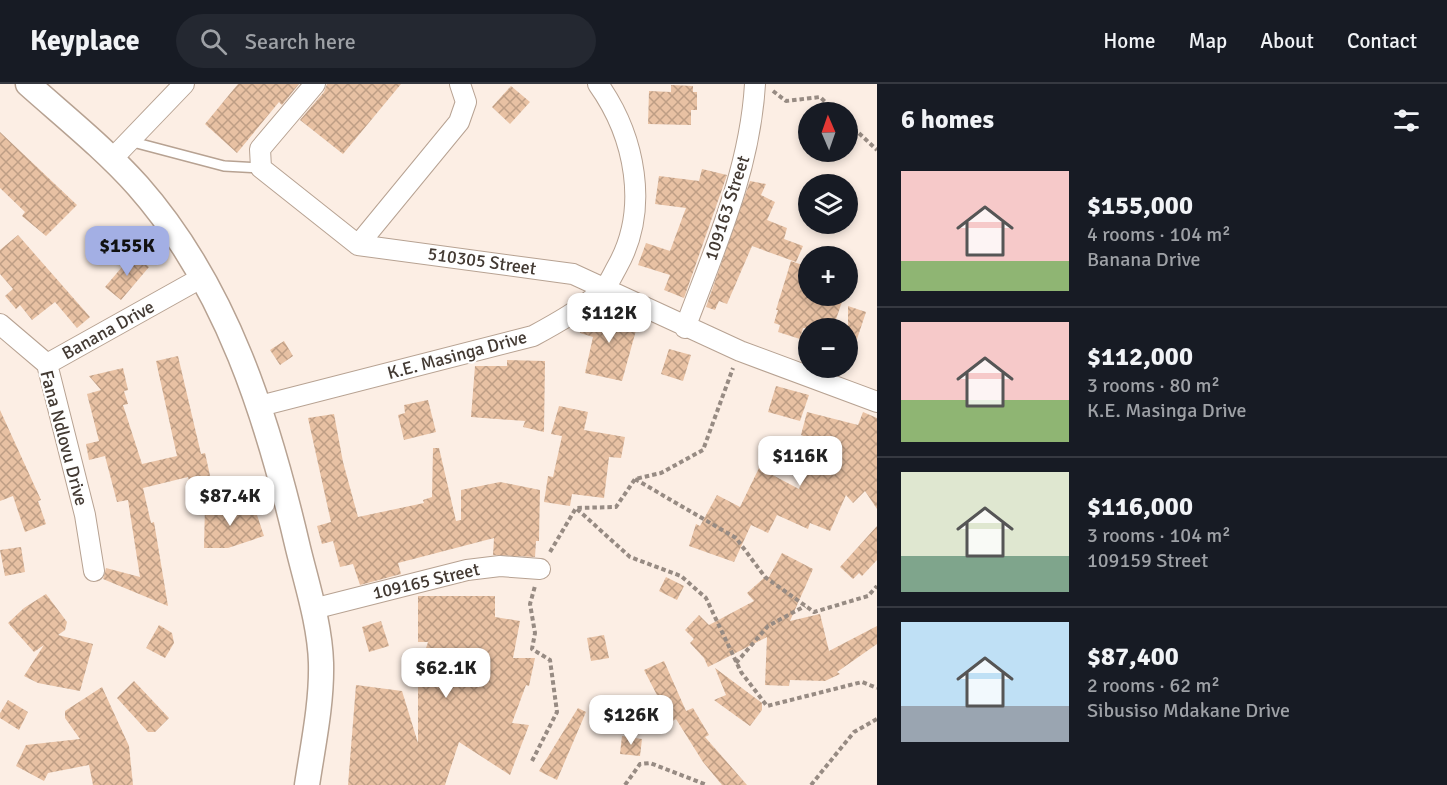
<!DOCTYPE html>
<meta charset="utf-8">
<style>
:root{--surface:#171b24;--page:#242831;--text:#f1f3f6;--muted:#9ea1a6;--line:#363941;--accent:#a3afe4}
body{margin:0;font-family:Signika,sans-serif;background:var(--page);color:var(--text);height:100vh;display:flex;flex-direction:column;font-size:22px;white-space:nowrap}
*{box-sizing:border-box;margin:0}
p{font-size:20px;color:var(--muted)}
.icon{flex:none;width:33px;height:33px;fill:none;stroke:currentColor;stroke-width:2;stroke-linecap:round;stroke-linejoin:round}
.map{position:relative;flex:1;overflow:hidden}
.sheet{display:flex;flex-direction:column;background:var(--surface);width:570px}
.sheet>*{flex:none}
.needle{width:39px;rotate:358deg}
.tools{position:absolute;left:798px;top:18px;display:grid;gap:12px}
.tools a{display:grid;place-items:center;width:60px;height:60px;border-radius:50%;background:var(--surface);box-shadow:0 3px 9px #0003;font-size:30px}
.price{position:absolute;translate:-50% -51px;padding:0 14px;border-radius:12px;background:#fff;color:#222;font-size:20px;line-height:39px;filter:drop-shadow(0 2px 3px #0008)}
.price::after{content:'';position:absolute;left:50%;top:36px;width:18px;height:14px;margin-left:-9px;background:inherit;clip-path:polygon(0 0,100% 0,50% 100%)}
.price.current{background:var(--accent);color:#111}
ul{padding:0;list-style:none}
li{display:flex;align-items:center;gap:18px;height:150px;padding:0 24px}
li+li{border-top:2px solid var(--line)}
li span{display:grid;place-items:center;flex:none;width:168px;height:120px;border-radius:0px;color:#555}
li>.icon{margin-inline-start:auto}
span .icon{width:72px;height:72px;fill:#fffc;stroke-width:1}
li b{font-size:26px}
h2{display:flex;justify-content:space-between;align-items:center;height:72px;padding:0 24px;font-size:26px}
header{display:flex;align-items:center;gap:36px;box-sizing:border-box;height:84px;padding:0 30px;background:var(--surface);border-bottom:2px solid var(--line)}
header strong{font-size:28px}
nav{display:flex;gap:33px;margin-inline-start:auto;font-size:21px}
.search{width:420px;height:54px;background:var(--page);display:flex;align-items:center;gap:15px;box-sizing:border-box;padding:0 21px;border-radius:33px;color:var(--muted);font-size:22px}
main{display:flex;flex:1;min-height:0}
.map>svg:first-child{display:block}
.building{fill:url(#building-cross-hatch)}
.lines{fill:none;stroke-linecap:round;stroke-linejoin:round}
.service-casing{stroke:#b7a292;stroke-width:12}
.minor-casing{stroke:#b7a292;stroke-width:22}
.tertiary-casing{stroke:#b7a292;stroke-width:27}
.path{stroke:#978b83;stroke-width:4;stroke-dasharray:4.5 3;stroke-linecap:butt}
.service{stroke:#fff;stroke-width:9}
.minor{stroke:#fff;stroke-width:20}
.tertiary{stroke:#fff;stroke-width:24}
.labels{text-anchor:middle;stroke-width:4.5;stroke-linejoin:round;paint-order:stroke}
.street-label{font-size:18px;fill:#423932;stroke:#fefefe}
</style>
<header>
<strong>Keyplace</strong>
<div class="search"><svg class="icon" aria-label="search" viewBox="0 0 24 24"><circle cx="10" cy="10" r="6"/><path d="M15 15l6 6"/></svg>Search here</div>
<nav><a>Home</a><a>Map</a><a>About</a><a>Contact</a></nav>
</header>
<main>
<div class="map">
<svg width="877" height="701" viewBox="0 0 877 701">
<defs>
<pattern id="building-cross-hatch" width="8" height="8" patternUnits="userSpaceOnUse" patternTransform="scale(1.5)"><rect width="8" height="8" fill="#e8c1a3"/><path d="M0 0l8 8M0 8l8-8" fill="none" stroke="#be9e85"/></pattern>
</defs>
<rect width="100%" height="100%" fill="#fceee4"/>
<path class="building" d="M238,0h61l-17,21 -3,-3 -42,51 -32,-29z
M327,0h74l-58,70 -43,-34 24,-28z
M671,1l22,1v6h4v18h-6v15l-43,-1 1,-33 22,1z
M511,2l19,16 -20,22 -18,-17z
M0,48l77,73 -31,31 -24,-20 3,-4 -25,-24z
M702,85l25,6 -43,123 -20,-8 6,-15 -32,-10 8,-22 24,8 16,-43 -31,-4 4,-28 40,5z
M750,97l16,3 -5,11 14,7 -8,18 20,8 -3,11 19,7 -7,16 -44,-16 -25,58 -8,-3 -4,9 -9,-3z
M18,151l72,82 -13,11 -22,-26 -23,18 -12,-15 -4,4 -11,-13 8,-7 -13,-15v-24z
M133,170l16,13 -28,33 -16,-13z
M791,177l17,6v29h36l-11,32h-30l-3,11 -22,-7 2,-7 -6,-2 4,-13h-2z
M848,222l18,6 -15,45h-3z
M605,225l21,6 -1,5 13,3 -16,58 -37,-8 8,-36 -13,-4 3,-13 6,-4 12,4z
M284,257l9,15 -13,9 -10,-15z
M669,265l22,6 -8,26 -22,-7z
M178,272l23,98 4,-1 6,27 -21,5 -2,-8 -45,11 8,35 3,-1 14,84 -65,-27 3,-11 34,9 -12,-77 -11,2 -12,-46 -16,4 -3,-16 13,-3 -12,-47 14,-4 -12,-14 34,-8 5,22 -4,1 4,13 -5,1 19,59 35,-8 -21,-95z
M507,276l38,1 -1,71 -21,-5 2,-6 -54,-4 4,-51h32z
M776,302l33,9 -9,26 -32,-9z
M428,316l8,32 -32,8 -6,-25 7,-2 -1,-8z
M559,322l29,6 -4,18 41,7 -4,21 -12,-1 -5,41 -32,-4 -2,12 -26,-4 4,-26 5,1 9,-41 -11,-2z
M0,326l41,90 -3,1 8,23 -21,8 -12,-36 -13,5z
M807,328l51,13 5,-13 14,6v91l-12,-18 -12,12 -7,-8 -16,36 -20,-8 -2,6 -31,-14 -9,18 -17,-8 -17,37 -45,-16 7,-22 4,2 17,-31 23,12 19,-39 40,21 15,-42 -7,-2 2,-7 -8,-3z
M334,330l9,48 15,55 66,-14 -1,-3 9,-3 1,-49h6l17,73 5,-1v-30l39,-8 40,8 -1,51h-3l-1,16 -42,-2 1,-17 -96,25 3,11 -41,11 -7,-21 -13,3 -7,-26 -11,3 -5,-18 14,-4 -23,-104z
M205,420h21l-1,14 30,-9 9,27 -36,12h-24z
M877,442v34l-15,16 -3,-3 -6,6 -13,-12z
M21,463l4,25 -20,4 -5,-26z
M782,469l31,16 -23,52 30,-7 9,37 48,-25v18l-40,28 3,2 -15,7 -35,-1 -1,6 -24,-1 2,-48 -59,30 -4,-9 -14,-15 4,-4 -9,-9 14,-15 10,10 45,-24 -7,-8 18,-16 3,2z
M666,493l18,9 -7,14 -18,-9z
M46,510l21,28 -2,8 -7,5 35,9 -13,47 -42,-8 -14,-7 20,-31 -10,7 -26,-29 16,-15z
M418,512h77v21l25,4 -7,37h22l-6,28 -3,-1 -14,38 17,2 -19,50 -51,-33 -14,43h-97l8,-100 46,6 16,52v-71l10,-30h-10z
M381,537l8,25 -20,6 -7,-25z
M159,541l13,8 2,10 -9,15 -19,-10z
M604,551l5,23 -18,3 -4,-23z
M664,577l22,50 7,-3 16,27 -4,2 42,48h-25l-19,-23 -27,-43 -5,3 -27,-52z
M715,584l47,35v7l-12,16 -36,-26 12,-5z
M134,597l35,37 -14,14h-7l-31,-34z
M102,603l27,59 4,39h-40l-4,-20 -41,8 -4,8 -28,-15 10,-21 54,-6 -15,-21v-7z
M8,616l20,12 -9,18 -19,-12v-5z
M578,624l8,4 -29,68 -18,-9z
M622,652l20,3 -2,17 -20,-2z"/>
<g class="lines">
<g class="service-casing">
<path id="service" d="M129,57l95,25 37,2"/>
</g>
<g class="minor-casing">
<path id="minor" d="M315,0l-55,65 1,19 97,77 215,29 167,77 137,51
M112,75l72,-75
M358,161l101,-123 7,-20 -6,-18
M0,240l47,40 38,151 9,56
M685,244c30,-80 65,-158 70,-244
M47,280l154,-86
M260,322l273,-70c24,-13 49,-27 70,-46 6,-6 10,-16 14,-23 33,-58 18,-131 -19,-183
M313,525l154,-39 33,-4 40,3"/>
</g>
<g class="tertiary-casing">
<path id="tertiary" d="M28,0c37,33 77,65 110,102 89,101 130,233 160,362 9,37 22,77 23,115 1,40 -8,82 -14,122"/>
</g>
<path class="path" d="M773,7l13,10 34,-4 16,15
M848,39l29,27
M635,395l101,59 29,39 49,35 54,-16 9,-10
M577,425l53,48 51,19 25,22 35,74 26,34 95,-24 15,6
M550,468l26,-44 40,-1 19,-28 26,-6 42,-23 30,-82
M736,579l32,-37 37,-20
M532,677l25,-49 -7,-52 -18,-11 3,-16 -5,-29 5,-18
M625,701l15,-21 10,-1 57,22
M811,701l43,-53 23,-13"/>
<use href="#service" class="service"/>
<use href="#minor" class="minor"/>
<use href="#tertiary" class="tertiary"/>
</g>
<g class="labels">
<g class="street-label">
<text transform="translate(727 124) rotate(-72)" y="6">109163 Street</text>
<text transform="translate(482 177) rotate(8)" y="6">510305 Street</text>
<text transform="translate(108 246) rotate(-29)" y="6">Banana Drive</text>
<text transform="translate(457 271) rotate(-15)" y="6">K.E. Masinga Drive</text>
<text transform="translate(64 354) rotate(75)" y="6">Fana Ndlovu Drive</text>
<text transform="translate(426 497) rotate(-13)" y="6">109165 Street</text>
</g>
</g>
</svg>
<div class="tools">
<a><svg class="needle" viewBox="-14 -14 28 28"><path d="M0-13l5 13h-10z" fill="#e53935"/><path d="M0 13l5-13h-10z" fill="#9ea1a6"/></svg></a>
<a><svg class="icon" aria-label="layers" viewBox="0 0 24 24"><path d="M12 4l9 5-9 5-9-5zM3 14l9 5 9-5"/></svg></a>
<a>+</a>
<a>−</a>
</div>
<b class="price current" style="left:127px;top:193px">$155K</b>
<b class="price" style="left:609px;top:260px">$112K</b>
<b class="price" style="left:800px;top:403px">$116K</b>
<b class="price" style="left:230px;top:443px">$87.4K</b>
<b class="price" style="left:446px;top:615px">$62.1K</b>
<b class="price" style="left:631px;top:662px">$126K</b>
</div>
<section class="sheet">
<h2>6 homes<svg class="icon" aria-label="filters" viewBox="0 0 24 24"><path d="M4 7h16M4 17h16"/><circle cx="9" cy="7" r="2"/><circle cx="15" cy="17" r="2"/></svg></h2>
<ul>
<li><span style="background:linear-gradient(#f6c9c9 75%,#8fb573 0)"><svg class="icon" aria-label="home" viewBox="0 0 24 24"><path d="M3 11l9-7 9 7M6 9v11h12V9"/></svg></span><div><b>$155,000</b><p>4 rooms · 104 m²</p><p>Banana Drive</p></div></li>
<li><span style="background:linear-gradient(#f6c9c9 65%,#8fb573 0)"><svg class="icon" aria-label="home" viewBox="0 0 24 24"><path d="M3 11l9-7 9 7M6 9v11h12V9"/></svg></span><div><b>$112,000</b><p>3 rooms · 80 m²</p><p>K.E. Masinga Drive</p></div></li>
<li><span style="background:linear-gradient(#dfe7d0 70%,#7fa58c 0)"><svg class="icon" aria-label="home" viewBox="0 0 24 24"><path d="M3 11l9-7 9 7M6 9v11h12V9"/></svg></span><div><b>$116,000</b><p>3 rooms · 104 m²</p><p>109159 Street</p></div></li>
<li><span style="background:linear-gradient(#bfe0f5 70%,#9aa5b1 0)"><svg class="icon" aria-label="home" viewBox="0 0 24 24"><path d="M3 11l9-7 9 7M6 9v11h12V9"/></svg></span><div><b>$87,400</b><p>2 rooms · 62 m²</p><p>Sibusiso Mdakane Drive</p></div></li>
</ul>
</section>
</main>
